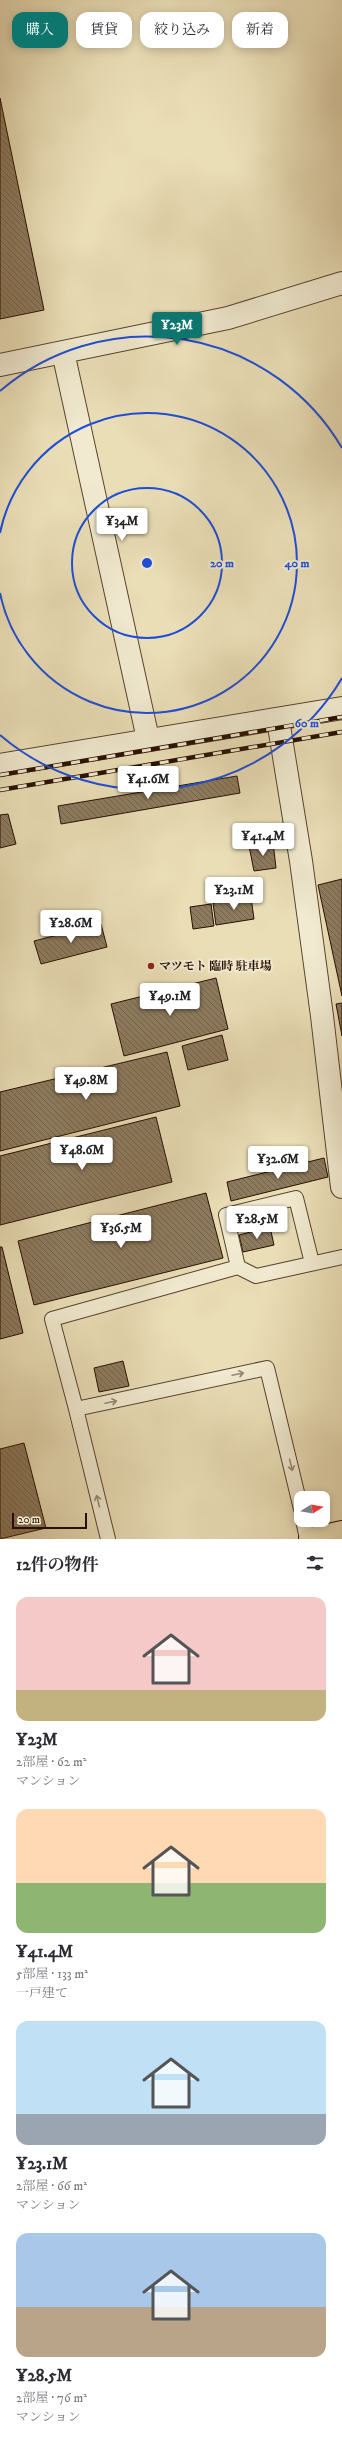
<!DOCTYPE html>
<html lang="ja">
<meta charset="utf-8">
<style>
:root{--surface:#fff;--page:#f2f2f3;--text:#2b2b33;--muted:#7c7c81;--accent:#0f766e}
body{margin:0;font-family:"IM FELL DW Pica","Noto Serif JP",serif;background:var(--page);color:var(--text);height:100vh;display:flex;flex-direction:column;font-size:15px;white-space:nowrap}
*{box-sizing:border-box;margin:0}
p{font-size:13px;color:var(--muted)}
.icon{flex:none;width:22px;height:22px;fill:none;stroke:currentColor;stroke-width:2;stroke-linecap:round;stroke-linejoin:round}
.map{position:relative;height:1539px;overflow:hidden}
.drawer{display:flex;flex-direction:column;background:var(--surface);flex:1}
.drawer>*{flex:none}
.hud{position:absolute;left:12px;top:12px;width:318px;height:36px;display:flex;gap:8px}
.needle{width:26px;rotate:79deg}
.buttons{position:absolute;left:294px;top:1491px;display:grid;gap:8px}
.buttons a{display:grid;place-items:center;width:36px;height:36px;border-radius:8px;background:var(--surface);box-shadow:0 2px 10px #0003;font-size:20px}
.scale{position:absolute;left:12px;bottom:10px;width:75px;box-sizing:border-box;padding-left:4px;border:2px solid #280f00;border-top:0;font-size:11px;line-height:14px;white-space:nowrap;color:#280f00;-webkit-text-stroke:3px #f1ead0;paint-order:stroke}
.price{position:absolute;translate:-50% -34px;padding:0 9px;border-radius:4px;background:#fff;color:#222;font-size:13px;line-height:26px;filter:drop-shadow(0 1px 2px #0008)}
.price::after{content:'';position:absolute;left:50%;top:24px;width:12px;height:9px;margin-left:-6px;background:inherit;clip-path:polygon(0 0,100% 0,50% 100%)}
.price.selected{background:var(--accent);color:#fff}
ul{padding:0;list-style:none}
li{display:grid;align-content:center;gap:8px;height:212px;padding:0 16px}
li span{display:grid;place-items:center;height:124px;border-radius:12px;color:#555}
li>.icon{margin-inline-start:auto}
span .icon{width:72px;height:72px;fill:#fffc;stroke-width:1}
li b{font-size:17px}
h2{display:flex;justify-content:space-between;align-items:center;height:48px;padding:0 16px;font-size:17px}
.tag{padding:0 14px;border-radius:12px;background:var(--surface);box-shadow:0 2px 10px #0003;font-size:14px;line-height:36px}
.tag.selected{background:var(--accent);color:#fff}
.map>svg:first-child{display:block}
.building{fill:url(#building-back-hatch);stroke:#280f00}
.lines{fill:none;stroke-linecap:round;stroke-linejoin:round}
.service-casing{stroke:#58432e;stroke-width:16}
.minor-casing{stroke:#58432e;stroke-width:24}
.tertiary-casing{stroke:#58432e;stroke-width:24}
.trunk-casing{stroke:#280f00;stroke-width:24}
.service{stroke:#f1ead0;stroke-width:14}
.minor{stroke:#f1ead0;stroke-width:22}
.tertiary{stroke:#f1ead0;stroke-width:22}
.trunk{stroke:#eadeb7;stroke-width:22}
.rail-casing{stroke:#280f00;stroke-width:4.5}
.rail{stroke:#f1ead0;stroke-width:3;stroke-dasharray:9;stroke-linecap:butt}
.oneway{stroke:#978772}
.ring{fill:none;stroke:#1d4ed8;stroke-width:2}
.poi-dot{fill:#8f2418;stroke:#f1ead0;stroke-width:1.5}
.labels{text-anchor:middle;stroke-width:4;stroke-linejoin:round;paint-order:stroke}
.poi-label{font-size:12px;font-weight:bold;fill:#280f00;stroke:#f1ead0;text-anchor:start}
.centre{fill:#1d4ed8;stroke:#f1ead0;stroke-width:2}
.ring-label{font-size:12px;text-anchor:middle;font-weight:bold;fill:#1d4ed8;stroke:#f1ead0;stroke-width:4;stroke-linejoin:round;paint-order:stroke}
</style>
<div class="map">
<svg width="342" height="1539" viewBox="0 0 342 1539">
<defs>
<pattern id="building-back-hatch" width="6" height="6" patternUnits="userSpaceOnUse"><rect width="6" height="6" fill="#8d7b5f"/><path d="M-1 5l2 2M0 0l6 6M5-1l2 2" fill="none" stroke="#73634c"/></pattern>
</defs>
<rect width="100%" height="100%" fill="#eadeb7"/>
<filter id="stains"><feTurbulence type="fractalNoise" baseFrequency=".005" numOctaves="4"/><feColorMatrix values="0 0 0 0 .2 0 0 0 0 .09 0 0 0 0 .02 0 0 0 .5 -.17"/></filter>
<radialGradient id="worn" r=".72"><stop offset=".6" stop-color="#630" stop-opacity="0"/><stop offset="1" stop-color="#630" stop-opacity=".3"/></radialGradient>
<path class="building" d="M0,98l44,212 -44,9z
M237,776l3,17 -179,31 -3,-18z
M8,814l8,30 -16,4v-33z
M273,842l3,26 -22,3 -5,-25z
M342,879v117l-24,-111z
M251,897l3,22 -38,6 -3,-22z
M211,904l3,22 -21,3 -3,-22z
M101,924l6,23 -66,17 -7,-23z
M216,978l12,51 -104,27 -13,-52z
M342,1003v33l-6,-32z
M222,1035l6,25 -40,10 -6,-24z
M167,1052l13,54 -180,45v-59z
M156,1117l16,65 -172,43v-69z
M324,1158l4,19 -97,24 -4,-19z
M206,1193l17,65 -189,47 -16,-64z
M270,1227l4,18 -31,7 -4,-17z
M0,1247h2l21,86 -23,6z
M123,1361l6,25 -30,6 -5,-24z
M24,1443l22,85 -46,11v-90z"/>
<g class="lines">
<g class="service-casing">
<path id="service" d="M238,1267l-12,-52 70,-17 16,65
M76,1409l-24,-90 186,-52 18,9 86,-19
M303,1520l4,19
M108,1539l-32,-130 191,-41 34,141"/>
</g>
<g class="minor-casing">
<path id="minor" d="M63,352l85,387
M0,365l228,-47 114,-35
M278,720l23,141 21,155 20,171"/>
</g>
<g class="tertiary-casing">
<path id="tertiary" d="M0,765l342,-57"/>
</g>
<g class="trunk-casing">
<path id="trunk" d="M310,1539l32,-7"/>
</g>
<use href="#service" class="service"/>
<use href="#minor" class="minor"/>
<use href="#tertiary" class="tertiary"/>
<use href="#trunk" class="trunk"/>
<g class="rail-casing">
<path id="rail" d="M0,775l342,-58
M0,790l342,-58"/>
</g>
<use href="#rail" class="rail"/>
</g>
<defs><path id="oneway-shaft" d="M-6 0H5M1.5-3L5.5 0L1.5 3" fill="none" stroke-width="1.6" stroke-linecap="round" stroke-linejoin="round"/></defs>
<g class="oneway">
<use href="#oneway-shaft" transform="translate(238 1374) rotate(-12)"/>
<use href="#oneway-shaft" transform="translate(111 1402) rotate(-12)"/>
<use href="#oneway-shaft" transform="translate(291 1465) rotate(76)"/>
<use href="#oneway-shaft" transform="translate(98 1501) rotate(-104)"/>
</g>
<g class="ring">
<circle cx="147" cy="563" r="75"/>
<path d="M0 533A150 150 0 1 1 0 593"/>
<path d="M342 678A226 226 0 0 1 0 735M0 391A226 226 0 0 1 342 448"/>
</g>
<circle class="poi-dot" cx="151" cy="966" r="4"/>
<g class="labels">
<g class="poi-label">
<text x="159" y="970">マツモト 臨時 駐車場</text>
</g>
</g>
<circle cx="147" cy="563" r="6" class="centre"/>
<g class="ring-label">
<text x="222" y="567">20 m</text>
<text x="297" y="567">40 m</text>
<text x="307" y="727">60 m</text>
</g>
<rect width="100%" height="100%" filter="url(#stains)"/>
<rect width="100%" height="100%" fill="url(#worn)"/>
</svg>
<div class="buttons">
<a><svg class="needle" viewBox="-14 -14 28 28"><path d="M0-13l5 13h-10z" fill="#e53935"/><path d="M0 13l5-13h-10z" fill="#7c7c81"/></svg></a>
</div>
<div class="scale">20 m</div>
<b class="price selected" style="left:177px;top:346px">¥23M</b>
<b class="price" style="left:122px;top:542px">¥34M</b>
<b class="price" style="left:148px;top:800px">¥41.6M</b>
<b class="price" style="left:263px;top:857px">¥41.4M</b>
<b class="price" style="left:234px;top:911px">¥23.1M</b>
<b class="price" style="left:71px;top:944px">¥28.6M</b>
<b class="price" style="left:170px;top:1017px">¥49.1M</b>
<b class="price" style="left:86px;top:1101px">¥49.8M</b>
<b class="price" style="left:82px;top:1171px">¥48.6M</b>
<b class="price" style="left:278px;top:1180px">¥32.6M</b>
<b class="price" style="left:257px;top:1240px">¥28.5M</b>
<b class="price" style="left:121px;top:1249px">¥36.5M</b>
<div class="hud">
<a class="tag selected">購入</a>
<a class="tag">賃貸</a>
<a class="tag">絞り込み</a>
<a class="tag">新着</a>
</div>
</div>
<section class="drawer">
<h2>12件の物件<svg class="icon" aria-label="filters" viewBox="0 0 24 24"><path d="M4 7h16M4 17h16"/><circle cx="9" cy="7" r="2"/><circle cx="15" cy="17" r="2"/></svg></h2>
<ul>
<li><span style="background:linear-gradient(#f6c9c9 75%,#c2b280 0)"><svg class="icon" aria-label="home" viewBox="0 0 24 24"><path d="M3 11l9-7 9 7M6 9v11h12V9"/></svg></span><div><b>¥23M</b><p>2部屋 · 62 m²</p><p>マンション</p></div></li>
<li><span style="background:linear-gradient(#ffd9b3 60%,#8fb573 0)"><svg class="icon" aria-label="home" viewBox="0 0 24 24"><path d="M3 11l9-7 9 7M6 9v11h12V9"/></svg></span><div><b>¥41.4M</b><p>5部屋 · 133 m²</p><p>一戸建て</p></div></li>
<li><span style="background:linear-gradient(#bfe0f5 75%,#9aa5b1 0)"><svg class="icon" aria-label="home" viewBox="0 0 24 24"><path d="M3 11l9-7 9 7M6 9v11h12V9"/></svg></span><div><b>¥23.1M</b><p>2部屋 · 66 m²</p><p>マンション</p></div></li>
<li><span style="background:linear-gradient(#a9c7e8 60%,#b9a48a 0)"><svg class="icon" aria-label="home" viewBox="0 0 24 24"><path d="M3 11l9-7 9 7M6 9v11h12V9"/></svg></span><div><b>¥28.5M</b><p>2部屋 · 76 m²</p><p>マンション</p></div></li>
</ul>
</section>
